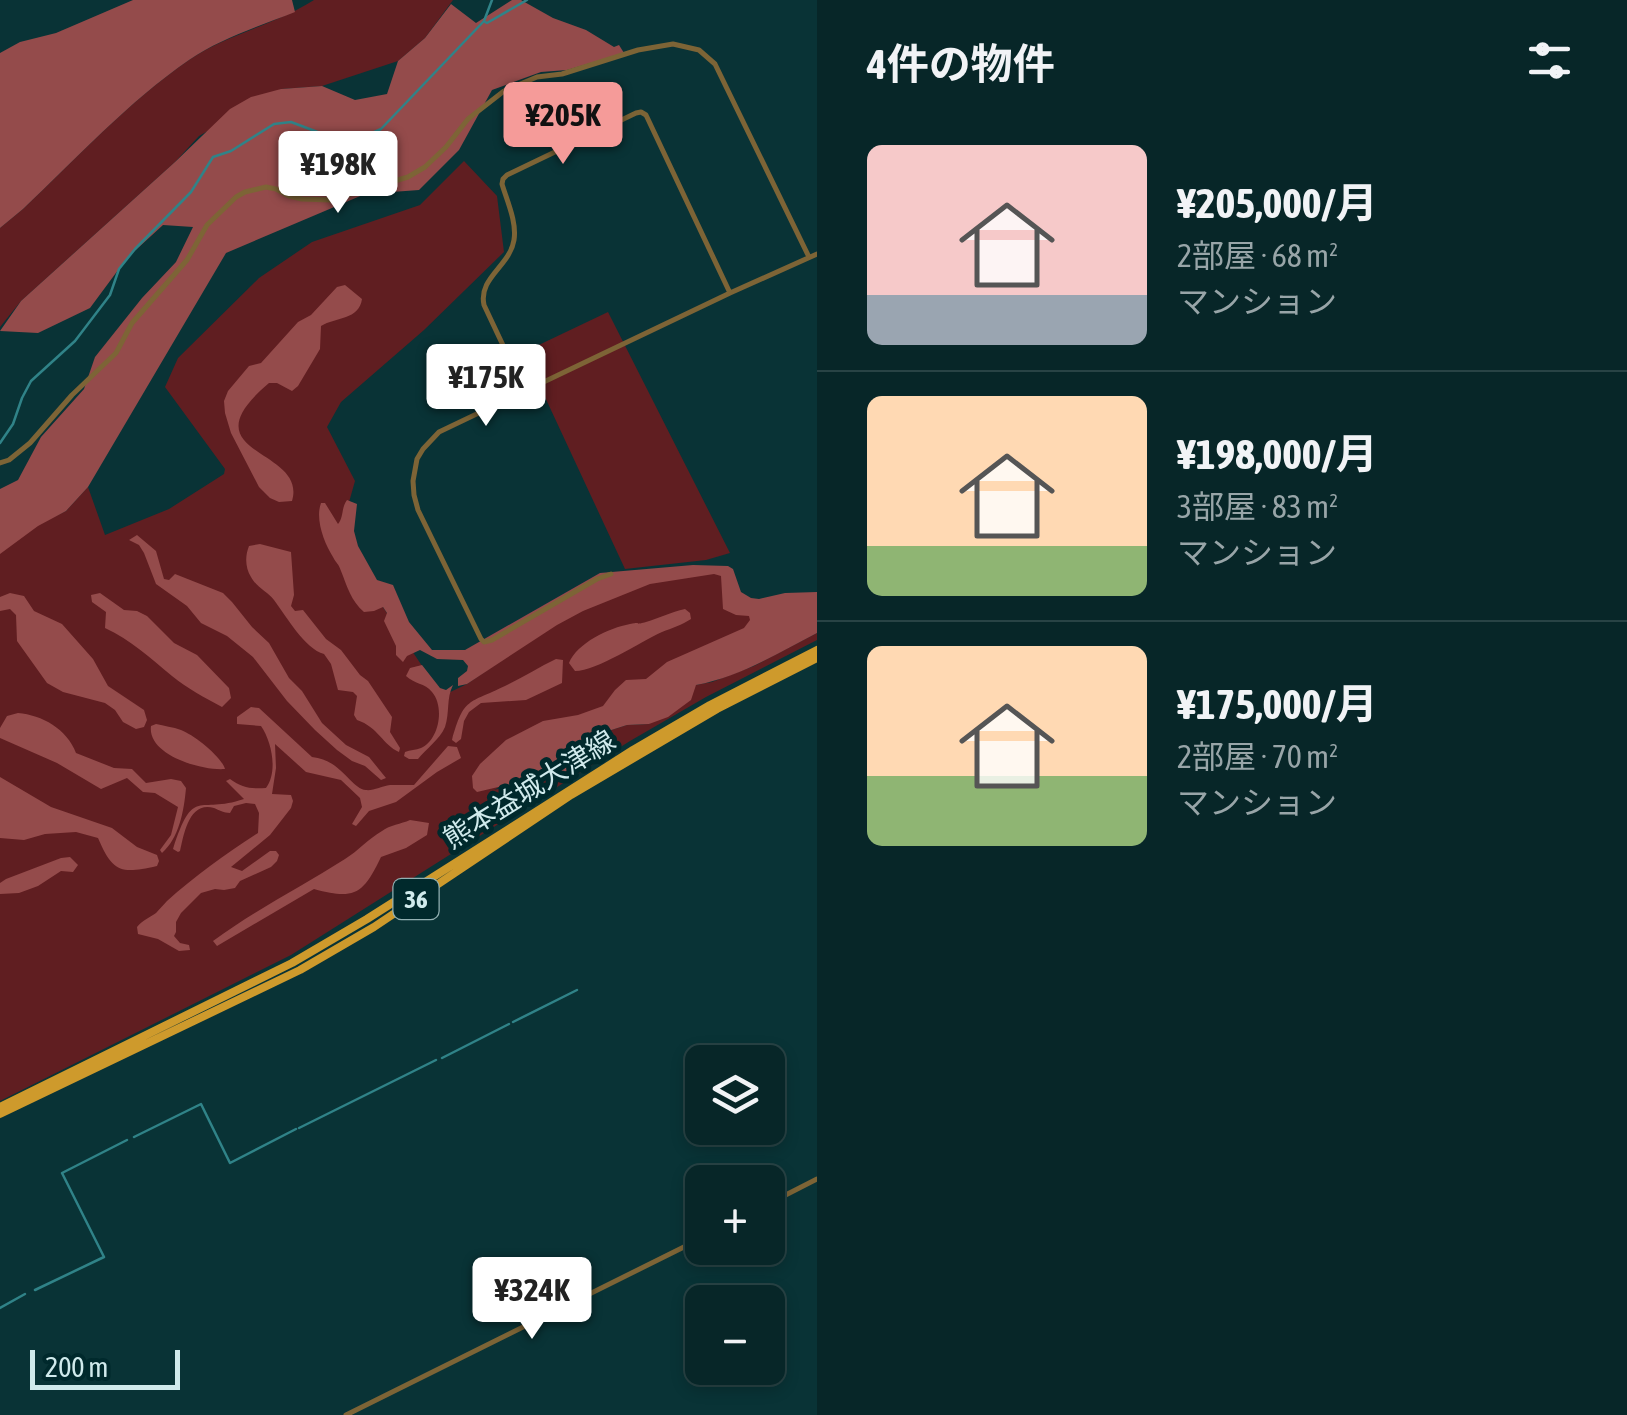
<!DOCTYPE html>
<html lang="ja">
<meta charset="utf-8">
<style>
:root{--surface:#072628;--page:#153234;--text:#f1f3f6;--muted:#98a5a8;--line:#284345;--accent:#f59b99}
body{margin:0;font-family:"Asap Condensed","Noto Sans JP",sans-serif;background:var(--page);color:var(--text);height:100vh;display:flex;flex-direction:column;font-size:38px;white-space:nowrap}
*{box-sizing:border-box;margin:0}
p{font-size:32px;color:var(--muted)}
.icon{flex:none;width:55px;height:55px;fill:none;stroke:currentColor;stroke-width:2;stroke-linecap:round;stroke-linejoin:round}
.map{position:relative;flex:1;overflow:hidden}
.side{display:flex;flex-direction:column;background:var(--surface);width:810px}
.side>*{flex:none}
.fabs{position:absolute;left:685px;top:1045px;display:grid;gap:20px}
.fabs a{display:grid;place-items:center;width:100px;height:100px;border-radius:15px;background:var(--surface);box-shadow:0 5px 15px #0003,0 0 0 2px var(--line);font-size:50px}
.scale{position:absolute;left:30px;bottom:25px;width:150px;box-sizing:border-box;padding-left:10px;border:5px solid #d0eaec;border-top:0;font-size:28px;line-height:35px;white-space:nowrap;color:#d0eaec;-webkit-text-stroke:8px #00292c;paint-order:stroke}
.price{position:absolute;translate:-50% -85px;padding:0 22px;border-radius:10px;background:#fff;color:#222;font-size:32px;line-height:65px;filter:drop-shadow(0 2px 5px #0008)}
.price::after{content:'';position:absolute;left:50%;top:60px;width:30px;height:22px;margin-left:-15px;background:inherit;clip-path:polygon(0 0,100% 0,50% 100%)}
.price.on{background:var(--accent);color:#111}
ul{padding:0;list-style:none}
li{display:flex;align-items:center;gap:30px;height:250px;padding:0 50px}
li+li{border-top:2px solid var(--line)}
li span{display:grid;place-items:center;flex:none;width:280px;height:200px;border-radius:15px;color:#555}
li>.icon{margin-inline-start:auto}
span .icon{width:120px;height:120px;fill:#fffc;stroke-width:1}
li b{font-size:42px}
h2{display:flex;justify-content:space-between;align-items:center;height:120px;padding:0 50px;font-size:42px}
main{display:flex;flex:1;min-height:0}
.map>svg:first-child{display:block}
.green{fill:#601e21}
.forest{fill:#944b4b}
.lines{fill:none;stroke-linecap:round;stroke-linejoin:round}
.stream{stroke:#308388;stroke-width:2.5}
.minor{stroke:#7d6436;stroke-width:5}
.major{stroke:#ce9a2c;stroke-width:8}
.labels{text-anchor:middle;stroke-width:10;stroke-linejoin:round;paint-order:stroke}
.shield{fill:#00292c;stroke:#92b0b2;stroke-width:2.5}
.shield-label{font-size:25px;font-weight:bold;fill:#d0eaec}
.street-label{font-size:28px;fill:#d0eaec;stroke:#00292c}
</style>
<main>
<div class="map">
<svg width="817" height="1415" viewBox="0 0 817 1415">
<rect width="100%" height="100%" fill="#093336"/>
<path class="green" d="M314,0h139l-28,38 -27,23 -76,25 -41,3 -82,47 -24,26 -154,139 -21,26v-99l23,-19c53,-50 105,-107 166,-149 39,-26 86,-35 125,-60z
M464,161l33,35 7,56 -80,78 -83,72 -14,25 28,54 -13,46 1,20 99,149 25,-12 143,-98 114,-16 5,15 33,29 -6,20 -262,156 73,-19 13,-10 25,-29 22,-7 22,-1 47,-39 16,-3 42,-16 63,-33v7l-111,57 -76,44 -339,214 -291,146v-558l66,-32 22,-24 17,48 64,-26 55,-35 1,-5 -60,-82 13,-29 81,-80 53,-36 108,-37z
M608,312l122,241 -24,7 -81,9 -101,-217z"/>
<path class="forest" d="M133,0h159l3,12c-35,14 -74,26 -106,48 -61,42 -113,99 -166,149l-23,19v-175l20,-11 36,-9z
M512,0h9l32,18 33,12 28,17 5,-2 5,8 -57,17 -26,2 -49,18 -33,60 -40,40 -54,4 -139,59 -138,234 -22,24 -28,15 -38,28v-65l18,-9 23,-43 43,-48 11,-32 47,-59 34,-36 17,-35 -30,-2 -36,33 -37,50 -52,25 -38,-2 21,-30 154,-139 55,-53 21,-12 30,-8 41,-3 33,14 32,-6 11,-33 27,-23 26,-34 25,19z
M345,285l17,14c-3,21 -26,18 -41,27l-1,23 -22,37 -6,5 -15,-8h-8c-86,73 39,64 23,118l-13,1 -9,-4 -11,-11 -28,-54 -6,-20 -1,-12 4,-10 21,-25 12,-3 37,-41 13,-7 26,-28z
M347,500l10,4 -3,27 4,15 19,34 16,5 16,37 23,28h33l135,-77 93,-8 35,1 5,3 8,23 10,6 8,1 26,-6 32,-1v41c-39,20 -77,44 -121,52l-5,15 -23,17 -19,7 -22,1 -22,7 -25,29 -13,10 -90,21 -4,-4 -1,-12 8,-12 26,-24 37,-19 35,-6 25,-9 12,-16 11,-10 20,-1 21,-17 77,-34 6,-8 -1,-4 -13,-1 -13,-6 -2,-33 -7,-2 -64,10 -67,27 -26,14 -90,59 -9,2v-8l9,-7 1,-5 -5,-6 -26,-1 -17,-9 -13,6 -4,6 -7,-7v-9l-12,-25 3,-8 -4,-6 -9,4 -10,1c-13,-11 -17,-26 -23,-41 -3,-9 -4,-6 -8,-14 -9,-14 -18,-38 -12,-54h4l13,21c6,-7 3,-16 9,-24z
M137,535l19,16 8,28 5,1 6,-6 48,19 9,9 20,25 17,16 20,35 13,13 20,32 24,22 23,12 17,21 -5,2 -16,-14 -13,-5 -15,-11 -22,-20 -28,-29 -34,-44 -26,-21 -26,-13 -14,-17 -31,-22 -12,-31 -5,-8 -10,-5z
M260,544l31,8 3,43 -3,11 4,5 8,-1 23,29 15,11 19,25 8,6 24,36 -2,15 10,16 -1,4c-16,-7 -21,-25 -42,-32l-3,-5 3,-19 -4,-4 -15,-2 -7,-26 -7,-10c-19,-5 -38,-38 -50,-54 -6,-8 -18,-13 -23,-23 -6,-10 -6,-21 -2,-31z
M10,593l14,3 10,15 28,13 31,35 15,27 36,24 3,10 -3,7 -8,2 -13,-7 -8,-12 -10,-7 -42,-11 -16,-9 -30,-42 -1,-26 -6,-6 -10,2v-14z
M100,593l24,17 13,1 10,5 27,27 23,12 32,33 2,10 -9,9c-17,-9 -35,-19 -50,-31 -22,-18 -41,-36 -67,-48l1,-16 -14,-10 -1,-7z
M685,609l5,4 1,6c-9,6 -19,9 -29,13 -22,10 -65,39 -87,39l-6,-8c8,-20 40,-35 61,-39 14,-3 2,2 16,-2 13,-4 25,-10 39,-13z
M556,659l7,1 -1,23 -36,17 -45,3 -12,9 -5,9 -3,18 -5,4 -4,-3c12,-43 16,-36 53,-54 17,-8 34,-19 51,-27z
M422,665l18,23 6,2 7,-5c-7,14 -3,27 -8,42 -5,12 -19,22 -27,32h-9l-5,-3 1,-4c5,-2 11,-2 16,-4 18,-8 24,-41 11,-56 -7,-9 -18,-8 -26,-16l4,-8z
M251,707l8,1 53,49c30,3 39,32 54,33 7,1 16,-4 24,-5 8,0 16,0 24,0l34,-39 9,1 4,11 -24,14 -41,30 -27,9 -13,15 -4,-2 10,-17 -2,-9 -19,-18 -35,-8 -31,-28 1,24 -4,26 19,1 2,6 -2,7 -21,27 -39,32 11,4 28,-20h6l3,4 -2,6 -6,6 -31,14 -5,7 -11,2 -9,-1 -14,4 -20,20 -5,9v10l-2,4 6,7 9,2 1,5 -11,1 -21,-12 -20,-5 -1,-7c6,-7 12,-9 19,-14 1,-1 10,-11 11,-12 28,-25 60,-48 91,-68l1,-20 -4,-9 -9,-1 -12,3 -4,7c-6,0 -11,-3 -16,-5 -25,-7 -30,26 -34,43l-2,1 -5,-3c21,-64 24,-34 71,-50l-18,-18 4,-2c12,9 21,10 36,9 12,-16 6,-46 -5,-62l-24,-2v-7z
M18,713c24,2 49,16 58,40l38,15 18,1 14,14 25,-4 10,2 5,7c-2,23 -7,50 -24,65l-2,-3 11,-15 7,-28 -23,-14 -12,-1 -16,-14 -26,11 -44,-26 -57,-25v-10l7,-12z
M156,724c8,2 17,3 25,6 13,5 40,26 44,39 -23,2 -78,-14 -74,-43z
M0,777l51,30 61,21 25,19 20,8 2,6 -2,5c-36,8 -44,7 -59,-28l-22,-6 -31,2 -21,6 -24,-2z
M410,820l19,3 -2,12 -21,13 -25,9c-18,38 -27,43 -67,32l-97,57 -4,-5c42,-31 88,-54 132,-82 13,-8 23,-20 37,-28 8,-6 19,-7 28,-11z
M70,857l8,8 -5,7 -12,-1 -23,15 -19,7 -19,1v-11l6,-4 55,-21z"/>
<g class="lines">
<path class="stream" d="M485,22l2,1 40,-23
M0,443l13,-19 9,-26 9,-17 44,-40 35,-46 9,-26 16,-20 56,-57 22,-35 18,-6 43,-27 17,-2 45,17 25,-1 20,-9 103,-108 8,-21
M513,1022l64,-32
M442,1058l67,-34
M299,1128l137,-68
M134,1137l67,-33 29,59 66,-34
M35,1290l69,-33 -42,-84 65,-33
M0,1308l25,-14"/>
<path class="minor" d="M525,392l-41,-87c-6,-27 26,-39 30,-65 3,-18 -7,-39 -12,-56l1,-5 4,-4 129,-62 5,-1 5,3 84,178
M0,463l9,-3 21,-17 42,-48 44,-42 16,-30 55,-63 20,-35 29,-28 9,-5 21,-5 10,2 13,7 13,3 28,1 78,-23 17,-10 21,-20 22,-28 36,-28 33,-14 25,-3 76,-24 35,-6 26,6 16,14 94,193
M611,574l-14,5 -105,61 -8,2 -3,-3 -63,-129 -4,-15 -1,-14 4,-22 6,-10 16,-17 291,-139 87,-39
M768,1204l49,-25
M346,1415l356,-177"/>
<path class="major" d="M0,1107l292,-144 75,-44 266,-169 77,-45 107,-55
M0,1114l300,-144 74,-43 197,-132 146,-86 100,-51"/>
</g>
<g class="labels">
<rect class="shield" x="393.5" y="879" width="45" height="40" rx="8"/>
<g class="shield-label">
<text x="416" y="908">36</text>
</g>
<g class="street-label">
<text transform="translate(529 789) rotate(-32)" y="10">熊本益城大津線</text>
</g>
</g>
</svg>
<div class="fabs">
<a><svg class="icon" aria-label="layers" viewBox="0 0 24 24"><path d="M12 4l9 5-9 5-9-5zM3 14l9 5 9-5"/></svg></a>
<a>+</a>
<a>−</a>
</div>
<div class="scale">200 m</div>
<b class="price on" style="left:563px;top:167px">¥205K</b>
<b class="price" style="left:338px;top:216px">¥198K</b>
<b class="price" style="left:486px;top:429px">¥175K</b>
<b class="price" style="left:532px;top:1342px">¥324K</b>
</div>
<section class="side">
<h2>4件の物件<svg class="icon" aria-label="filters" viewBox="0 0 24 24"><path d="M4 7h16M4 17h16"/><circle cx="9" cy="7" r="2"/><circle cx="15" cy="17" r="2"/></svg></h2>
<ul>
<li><span style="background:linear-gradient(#f6c9c9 75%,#9aa5b1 0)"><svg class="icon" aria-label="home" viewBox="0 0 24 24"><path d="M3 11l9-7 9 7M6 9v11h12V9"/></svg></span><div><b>¥205,000/月</b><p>2部屋 · 68 m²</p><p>マンション</p></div></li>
<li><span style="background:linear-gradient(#ffd9b3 75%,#8fb573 0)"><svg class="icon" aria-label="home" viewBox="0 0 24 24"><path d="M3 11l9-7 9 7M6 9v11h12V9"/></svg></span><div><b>¥198,000/月</b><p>3部屋 · 83 m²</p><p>マンション</p></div></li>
<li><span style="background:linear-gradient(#ffd9b3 65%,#8fb573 0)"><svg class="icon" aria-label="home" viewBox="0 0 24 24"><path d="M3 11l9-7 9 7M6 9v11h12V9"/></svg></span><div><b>¥175,000/月</b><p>2部屋 · 70 m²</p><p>マンション</p></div></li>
</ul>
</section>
</main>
